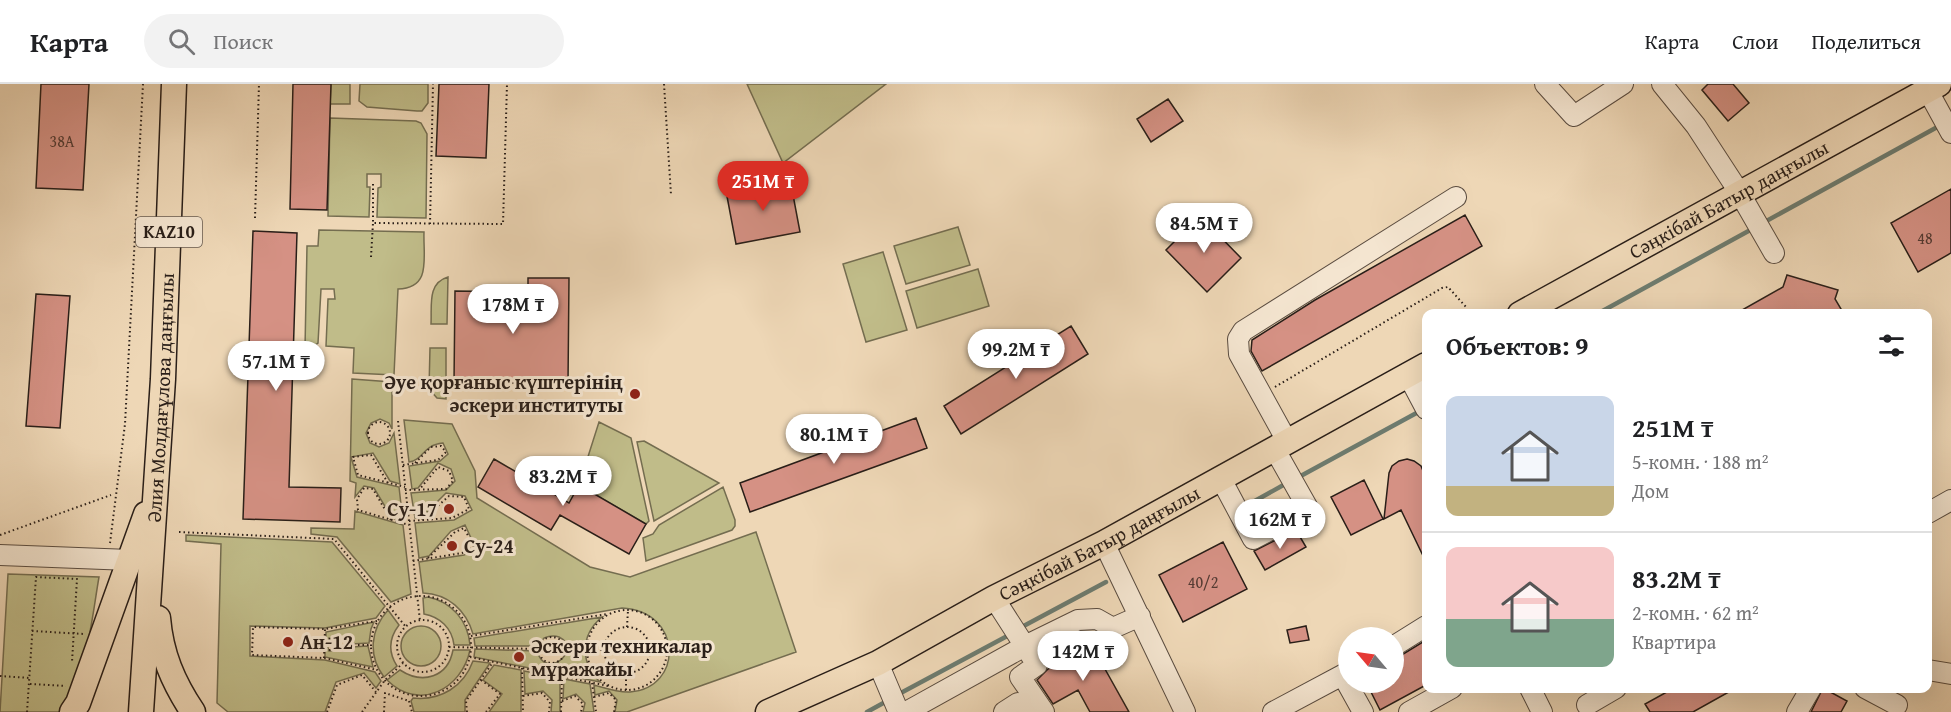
<!DOCTYPE html>
<html lang="ru">
<meta charset="utf-8">
<style>
:root{--surface:#fff;--page:#f2f2f2;--text:#202124;--muted:#757577;--line:#e0e0e0;--accent:#d93025}
body{margin:0;font-family:"Gentium Book Plus",serif;background:var(--page);color:var(--text);height:100vh;display:flex;flex-direction:column;font-size:22px;white-space:nowrap}
*{box-sizing:border-box;margin:0}
p{font-size:20px;color:var(--muted)}
.icon{flex:none;width:33px;height:33px;fill:none;stroke:currentColor;stroke-width:2;stroke-linecap:round;stroke-linejoin:round}
.map{position:relative;flex:1;overflow:hidden}
.panel{position:absolute;left:1422px;top:225px;width:510px;height:384px;display:flex;flex-direction:column;background:var(--surface);border-radius:12px;box-shadow:0 6px 24px #0002}
.panel>*{flex:none}
.needle{width:39px;rotate:299deg}
.buttons{position:absolute;left:1338px;top:543px;display:grid;gap:12px}
.buttons a{display:grid;place-items:center;width:66px;height:66px;border-radius:50%;background:var(--surface);box-shadow:0 6px 24px #0002;font-size:30px}
.price{position:absolute;translate:-50% -51px;padding:0 14px;border-radius:21px;background:#fff;color:#222;font-size:20px;line-height:39px;filter:drop-shadow(0 2px 3px #0008)}
.price::after{content:'';position:absolute;left:50%;top:36px;width:18px;height:14px;margin-left:-9px;background:inherit;clip-path:polygon(0 0,100% 0,50% 100%)}
.price.selected{background:var(--accent);color:#fff}
ul{padding:0;list-style:none}
li{display:flex;align-items:center;gap:18px;height:150px;padding:0 24px}
li+li{border-top:2px solid var(--line)}
li span{display:grid;place-items:center;flex:none;width:168px;height:120px;border-radius:12px;color:#555}
li>.icon{margin-inline-start:auto}
span .icon{width:72px;height:72px;fill:#fffc;stroke-width:1}
li b{font-size:26px}
h2{display:flex;justify-content:space-between;align-items:center;height:72px;padding:0 24px;font-size:26px}
header{display:flex;align-items:center;gap:36px;box-sizing:border-box;height:84px;padding:0 30px;background:var(--surface);border-bottom:2px solid var(--line)}
header strong{font-size:28px}
nav{display:flex;gap:33px;margin-inline-start:auto;font-size:21px}
.search{width:420px;height:54px;background:var(--page);display:flex;align-items:center;gap:15px;box-sizing:border-box;padding:0 21px;border-radius:33px;color:var(--muted);font-size:22px}
.map>svg:first-child{display:block}
.green{fill:#c0bc89;stroke:#746d50;stroke-width:1.5}
.lines{fill:none;stroke-linecap:round;stroke-linejoin:round}
.stream{stroke:#6d7c70;stroke-width:4.5}
.building{fill:#d59184;stroke:#291e18;stroke-width:1.5}
.minor-casing{stroke:#5a4c40;stroke-width:22}
.major-casing{stroke:#291e18;stroke-width:27}
.path{stroke:#291e18;stroke-width:2;stroke-dasharray:1.5 3;stroke-linecap:butt}
.minor{stroke:#f4e5d0;stroke-width:20}
.major{stroke:#eed7b6;stroke-width:24}
.poi-dot{fill:#8f2418;stroke:#f4e5d0;stroke-width:2}
.labels{text-anchor:middle;stroke-width:6;stroke-linejoin:round;paint-order:stroke}
.number-label{font-size:16px;fill:#543b33}
.shield{fill:#f4e5d0;stroke:#665a4f;stroke-width:1.5}
.shield-label{font-size:18px;font-weight:bold;fill:#291e18}
.street-label{font-size:20px;fill:#291e18;stroke:#f4e5d0}
.poi-label{font-size:20px;font-weight:bold;fill:#291e18;stroke:#f4e5d0;text-anchor:start}
</style>
<header>
<strong>Карта</strong>
<div class="search"><svg class="icon" aria-label="search" viewBox="0 0 24 24"><circle cx="10" cy="10" r="6"/><path d="M15 15l6 6"/></svg>Поиск</div>
<nav><a>Карта</a><a>Слои</a><a>Поделиться</a></nav>
</header>
<div class="map">
<svg width="1951" height="628" viewBox="0 0 1951 628">
<rect width="100%" height="100%" fill="#eed7b6"/>
<filter id="stains"><feTurbulence type="fractalNoise" baseFrequency=".00333" numOctaves="4"/><feColorMatrix values="0 0 0 0 .2 0 0 0 0 .09 0 0 0 0 .02 0 0 0 .5 -.17"/></filter>
<radialGradient id="worn" r=".72"><stop offset=".6" stop-color="#630" stop-opacity="0"/><stop offset="1" stop-color="#630" stop-opacity=".3"/></radialGradient>
<path class="green" d="M331,0h19v20h-20z
M360,0h68v19l-6,8h-5l-50,-4 -8,-6z
M747,0h139l-103,79z
M330,34l86,3 5,2 6,11 -1,84 -49,-1 1,-29 3,-1v-13h-14v13h3l-1,30 -41,-1z
M958,143l12,38 -64,19 -12,-38z
M319,146l105,2c-1,26 8,56 -26,57l-4,86 -41,-2 1,-25 -28,-2 2,-47h7l-1,-10h-13l-3,54 -7,5h-6l2,-102h11z
M883,168l24,78 -41,12 -23,-78z
M978,185l11,37 -72,22 -11,-37z
M448,193l-1,47h-16c1,-18 -4,-41 17,-47z
M430,264h16v51l-9,-1 -8,-9z
M352,295l40,3v47l-3,-6 -9,-4 -9,4 -5,10 4,10 9,4 10,-4 5,-10 6,51 -10,-3 -17,-28 -22,4 6,20 42,10 4,35 -11,-4 -18,-30 -10,-2 -9,11 1,-14 -6,-2z
M404,336l48,4 23,47 2,27 113,69 40,10 126,-45 40,120 -169,60h-12l2,-12 -8,-9 -14,4 -1,-10c11,3 25,8 36,7 54,-4 53,-81 -8,-84l-149,26c-7,-24 -25,-40 -50,-41l-4,-31 45,-7 12,-6 -11,-24 -14,6 -22,25 -10,2 -4,-35 39,-3 18,-10 -7,-14 -19,-3 -25,25h-6l-4,-25 35,-3 9,-9 -4,-12 -13,-6 -20,25 -6,1 -3,-23 31,-5 8,-7 -5,-11c-21,2 -19,17 -34,19z
M599,338l32,16 18,83 -3,3 -67,-39z
M644,357l75,42 -65,38 -17,-79z
M723,403l12,33v6l-3,4 -86,31 -3,-23 10,-4 6,-9z
M355,427l48,14 8,69 -20,8 -54,-65 -26,-3v-6l43,1z
M186,451l146,7 53,64 -9,12 -51,10 -75,-2v30l75,4 50,12 6,9 -5,7 -12,-15 -28,9 -11,30h-97l-11,-9 4,-159 -35,-3z
M8,490l91,3c-8,46 -11,96 -40,135h-59z
M428,513c24,5 40,24 42,48h-16c-2,-17 -14,-28 -30,-31l-1,-16z
M388,526l11,15c-10,13 -11,27 -2,41l-13,11c-16,-21 -14,-47 4,-67z
M602,533c-22,18 -22,46 -2,65l-126,-25 1,-8 62,2c9,31 46,-2 22,-14 -6,-2 -10,-1 -15,1l-6,8h-63l-1,-8z
M374,538l-3,7 -2,14 -18,1 -1,-6h-21l-1,4h-2v-10z
M401 562a20 20 0 1 1 40 0a20 20 0 1 1-40 0Z
M327,561l2,6h22v-4l17,-1 5,21 -48,-10v-11z
M453,566h17c-8,39 -51,62 -83,30l13,-10c23,15 48,7 53,-20z
M473,577l17,2 -25,37v12h-51l-3,-11 2,-3c28,3 51,-12 60,-37z
M494,581l27,5v42h-32l13,-18 -19,-14z
M524,587l36,7v34h-9l1,-12 -9,-9 -18,3z
M564,595l26,5 4,28h-11l2,-9 -9,-9 -13,5z"/>
<g class="lines">
<path class="stream" d="M1761,140l180,-99
M1597,230l157,-86
M1297,394l125,-68
M1244,423l43,-24
M1018,545l88,-47
M897,611l114,-61
M867,628l20,-11"/>
</g>
<path class="building" d="M41,0h48l-6,106 -47,-2z
M293,0h38l-4,126 -37,-1z
M439,0h50l-3,74 -50,-2z
M1708,0h25l16,19 -21,18 -26,-31z
M1168,15l15,22 -32,21 -14,-23z
M790,95l10,53 -64,12 -10,-53z
M1951,105v64l-33,19 -27,-49z
M1465,131l17,31 -220,125 -11,-20 1,-11 63,-40z
M1200,132l41,42 -34,34 -41,-42z
M253,147l44,2 -8,254 52,1 -1,34 -97,-3z
M1787,191l51,15 -3,9 9,15h-109l48,-27z
M528,194h41l-1,105h-114l1,-92 73,1z
M36,210l34,2 -10,132 -34,-2z
M1071,242l17,28 -127,80 -17,-28z
M916,334l11,30 -177,64 -10,-29z
M494,375l75,44 10,-18 67,39 -17,30 -69,-39 -9,15 -73,-43z
M1407,375l7,2 7,5 5,12v84l-25,-52 -17,9 5,-46 3,-7 7,-5z
M1364,396l19,39 -32,16 -20,-38z
M1296,446l10,17 -41,23 -11,-19z
M1223,458l24,47 -64,33 -24,-47z
M1306,542l3,14 -19,3 -3,-13z
M1426,556v45l-46,25 -14,-28h28v-24l6,-2z
M1091,560l38,68h-39l-12,-22 -25,14 -16,-24 11,-11z
M1674,604h62l-43,24h-43l-5,-8z
M1823,604l24,13 -6,11h-30z"/>
<g class="lines">
<g class="minor-casing">
<path id="minor" d="M1545,0l29,32 49,-32
M1662,0l34,42 43,66 35,61
M1928,7l23,42
M1408,291l18,34
M1287,357l-48,-87 -1,-15 5,-8 213,-134
M1221,395l32,60 56,-29 -35,-62
M1928,429l23,-13
M1104,459l81,169
M0,471l130,5
M994,514l43,67 -17,12 24,35
M1394,562l32,-20
M878,579l19,45 3,4h6l119,-66 53,-26 19,-1 16,9 27,-12
M1928,586l23,4
M1343,592l20,36
M1530,604l12,24
M1865,604l32,17
M1587,621l29,-17
M1004,628l14,-9 7,9
M1273,628l75,-40
M1409,628l43,-24
M1797,628l14,-24"/>
</g>
<g class="major-casing">
<g id="major">
<path id="s1" d="M1520,230l419,-230"/>
<path d="M158,534c3,36 15,64 35,94"/>
<path d="M72,628l6,-9 68,-189"/>
<path id="s2" d="M141,628l22,-333 11,-295"/>
<path id="s3" d="M768,628l110,-49 116,-65 110,-55 322,-178"/>
</g>
</g>
<path class="path" d="M664,0l7,111
M373,100v39l130,1 4,-140
M255,134l4,-134
M430,140l3,-140
M371,173l2,-34
M1275,303l167,-99 6,-1 18,20
M398,337l22,200
M368 349a11 11 0 1 1 22 0a11 11 0 1 1-22 0Z
M403,381l35,-5 8,-8 -5,-6 -10,1 -16,16
M388,399l-17,-28 -18,2 5,18 47,12
M405,406l41,-1 7,-8 -4,-10 -11,-4 -19,23
M391,436l-18,-31 -9,-1 -7,11 1,11 51,15
M409,437l43,-3 17,-9 -5,-12 -15,-1 -27,24
M179,448l155,7 72,88
M0,451l111,-40
M110,459l15,-119 18,-340
M413,477l49,-8 12,-6 -10,-19 -9,4 -27,26
M371 562a50 50 0 1 1 100 0a50 50 0 1 1-100 0Z
M587 566a40 40 0 1 1 80 0a40 40 0 1 1-80 0Z
M397 562a26 26 0 1 1 52 0a26 26 0 1 1-52 0Z
M377,537l-52,8 -72,-2 -1,28 72,3 53,12
M604 566a23 23 0 1 1 46 0a23 23 0 1 1-46 0Z
M627,543l1,-17
M32,547l52,3
M471,552l136,-22
M539 566a13 13 0 1 1 26 0a13 13 0 1 1-26 0Z
M329,555h20v11h-20z
M349,561h21
M449,563l90,2
M587,566h16
M470,573l138,29
M324,574l1,-29
M522,584l1,44
M0,592l30,2
M481,596l19,14 -14,18
M592,599l4,29
M30,600l36,2
M626,606v-16
M523,612l19,-3 8,9 -1,10
M594,613l15,-4 7,7 -2,12
M409,617l3,11
M562,617l13,-5 8,8 -2,8
M27,628l9,-135 41,2 -5,83
M327,628l10,-27 25,-10 14,17
M362,628l23,-32 18,-17
M384,628l1,-19 24,8
M467,628l-1,-11 27,-39
M561,628l1,-35"/>
<use href="#minor" class="minor"/>
<use href="#major" class="major"/>
</g>
<g class="poi-dot">
<circle cx="635" cy="310" r="6"/>
<circle cx="449" cy="425" r="6"/>
<circle cx="452" cy="462" r="6"/>
<circle cx="288" cy="558" r="6"/>
<circle cx="519" cy="573" r="6"/>
</g>
<g class="labels">
<g class="number-label">
<text x="62" y="63">38А</text>
<text x="1925" y="160">48</text>
<text x="1203" y="504">40/2</text>
</g>
<rect class="shield" x="136" y="133" width="66" height="30" rx="4.5"/>
<g class="shield-label">
<text x="169" y="154">KAZ10</text>
</g>
<g class="street-label">
<text dy="7" stroke="none"><textPath href="#s1" startOffset="238">Сәңкібай Батыр даңғылы</textPath></text>
<text dy="7" stroke="none"><textPath href="#s2" startOffset="315">Әлия Молдағұлова даңғылы</textPath></text>
<text dy="7" stroke="none"><textPath href="#s3" startOffset="372">Сәңкібай Батыр даңғылы</textPath></text>
</g>
<g class="poi-label">
<text x="623" y="305" text-anchor="end">Әуе қорғаныс күштерінің<tspan x="623" dy="23">әскери институты</tspan></text>
<text x="437" y="432" text-anchor="end">Су-17</text>
<text x="464" y="469">Су-24</text>
<text x="300" y="565">Ан-12</text>
<text x="531" y="569">Әскери техникалар<tspan x="531" dy="23">мұражайы</tspan></text>
</g>
</g>
<rect width="100%" height="100%" filter="url(#stains)"/>
<rect width="100%" height="100%" fill="url(#worn)"/>
</svg>
<div class="buttons">
<a><svg class="needle" viewBox="-14 -14 28 28"><path d="M0-13l5 13h-10z" fill="#e53935"/><path d="M0 13l5-13h-10z" fill="#757577"/></svg></a>
</div>
<b class="price selected" style="left:763px;top:128px">251M ₸</b>
<b class="price" style="left:1204px;top:170px">84.5M ₸</b>
<b class="price" style="left:513px;top:251px">178M ₸</b>
<b class="price" style="left:1016px;top:296px">99.2M ₸</b>
<b class="price" style="left:276px;top:308px">57.1M ₸</b>
<b class="price" style="left:834px;top:381px">80.1M ₸</b>
<b class="price" style="left:563px;top:423px">83.2M ₸</b>
<b class="price" style="left:1280px;top:466px">162M ₸</b>
<b class="price" style="left:1083px;top:598px">142M ₸</b>
<section class="panel">
<h2>Объектов: 9<svg class="icon" aria-label="filters" viewBox="0 0 24 24"><path d="M4 7h16M4 17h16"/><circle cx="9" cy="7" r="2"/><circle cx="15" cy="17" r="2"/></svg></h2>
<ul>
<li><span style="background:linear-gradient(#c9d6e8 75%,#c2b280 0)"><svg class="icon" aria-label="home" viewBox="0 0 24 24"><path d="M3 11l9-7 9 7M6 9v11h12V9"/></svg></span><div><b>251M ₸</b><p>5-комн. · 188 m²</p><p>Дом</p></div></li>
<li><span style="background:linear-gradient(#f6c9c9 60%,#7fa58c 0)"><svg class="icon" aria-label="home" viewBox="0 0 24 24"><path d="M3 11l9-7 9 7M6 9v11h12V9"/></svg></span><div><b>83.2M ₸</b><p>2-комн. · 62 m²</p><p>Квартира</p></div></li>
</ul>
</section>
</div>
